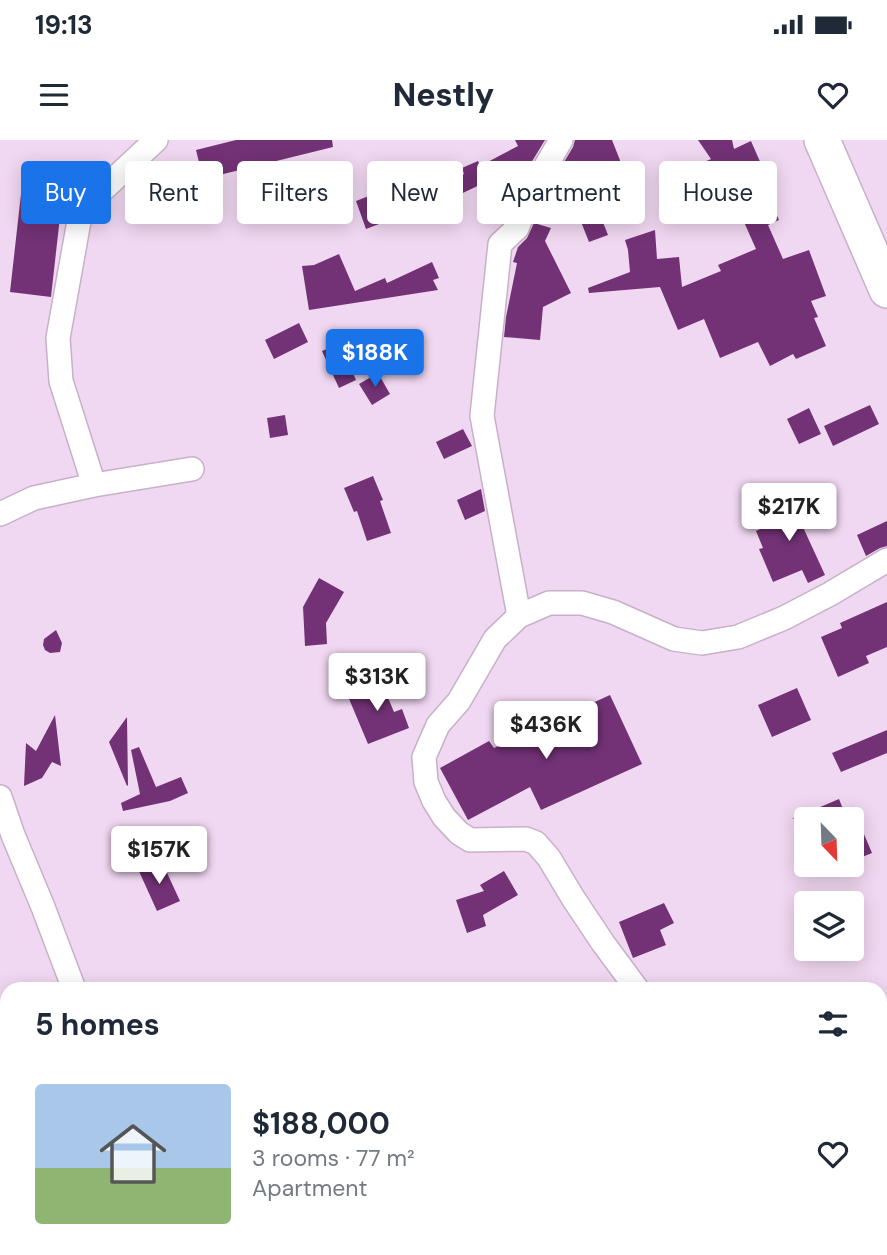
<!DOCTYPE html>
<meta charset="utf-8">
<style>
:root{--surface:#fff;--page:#f6f6f7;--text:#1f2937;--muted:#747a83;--line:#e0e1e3;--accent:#1a73e8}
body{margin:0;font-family:"DM Sans",sans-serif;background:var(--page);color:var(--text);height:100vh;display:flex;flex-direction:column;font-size:26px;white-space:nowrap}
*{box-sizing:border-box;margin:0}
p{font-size:23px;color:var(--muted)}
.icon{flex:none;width:38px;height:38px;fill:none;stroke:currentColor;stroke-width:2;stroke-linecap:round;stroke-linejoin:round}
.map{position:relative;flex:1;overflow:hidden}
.side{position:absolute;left:0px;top:842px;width:887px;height:275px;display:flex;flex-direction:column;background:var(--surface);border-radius:21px 21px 0 0;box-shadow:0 4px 18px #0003}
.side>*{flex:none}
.guide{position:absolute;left:21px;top:21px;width:845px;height:63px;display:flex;gap:14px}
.needle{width:46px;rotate:157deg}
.controls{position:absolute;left:794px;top:667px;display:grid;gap:14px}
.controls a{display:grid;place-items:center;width:70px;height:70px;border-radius:7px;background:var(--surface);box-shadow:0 4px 18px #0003;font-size:35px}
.price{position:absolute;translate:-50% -60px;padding:0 16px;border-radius:7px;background:#fff;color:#222;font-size:23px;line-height:46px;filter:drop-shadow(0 2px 4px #0008)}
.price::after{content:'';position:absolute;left:50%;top:42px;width:21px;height:16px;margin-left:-10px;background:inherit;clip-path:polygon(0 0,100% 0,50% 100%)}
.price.selected{background:var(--accent);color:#fff}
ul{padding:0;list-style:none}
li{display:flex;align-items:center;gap:21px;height:175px;padding:0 35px}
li+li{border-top:2px solid var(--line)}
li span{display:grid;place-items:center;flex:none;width:196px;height:140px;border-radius:7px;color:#555}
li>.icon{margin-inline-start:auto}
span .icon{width:84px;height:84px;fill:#fffc;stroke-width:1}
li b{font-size:30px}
h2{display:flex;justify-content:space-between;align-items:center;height:84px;padding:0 35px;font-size:30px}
.chip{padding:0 24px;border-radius:7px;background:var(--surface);box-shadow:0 4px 18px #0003;font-size:24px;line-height:63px}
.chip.selected{background:var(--accent);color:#fff}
.status{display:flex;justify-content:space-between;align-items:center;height:49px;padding:0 35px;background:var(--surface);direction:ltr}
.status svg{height:19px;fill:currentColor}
header{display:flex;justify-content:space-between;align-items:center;height:91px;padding:0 35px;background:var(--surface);font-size:32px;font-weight:800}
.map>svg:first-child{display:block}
.building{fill:#733276}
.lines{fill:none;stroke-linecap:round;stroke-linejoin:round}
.street-casing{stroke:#c8b0c9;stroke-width:26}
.primary-casing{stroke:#c8b0c9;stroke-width:38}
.street{stroke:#fff;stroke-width:23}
.primary{stroke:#fff;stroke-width:35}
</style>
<div class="status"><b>19:13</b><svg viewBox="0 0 49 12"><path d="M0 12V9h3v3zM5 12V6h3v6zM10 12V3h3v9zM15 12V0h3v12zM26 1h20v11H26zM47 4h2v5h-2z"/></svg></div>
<header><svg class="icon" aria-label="menu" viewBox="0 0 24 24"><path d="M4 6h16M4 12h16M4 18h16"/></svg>Nestly<svg class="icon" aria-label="heart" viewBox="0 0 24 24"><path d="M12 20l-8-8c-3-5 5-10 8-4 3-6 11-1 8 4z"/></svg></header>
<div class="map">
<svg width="887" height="1115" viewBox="0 0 887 1115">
<rect width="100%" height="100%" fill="#f1d8f2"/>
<path class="building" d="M236,0h96l1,7 -130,32 -7,-29z
M515,0h30l-17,28 -13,6 -2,-5 -67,32 -6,-13 24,-14 -2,-6 16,-7 2,5 38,-20z
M575,0h37l17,43 -36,14 15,38 -19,7 -29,-73 13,-22z
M698,0h34l2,9 17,-8 17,39 -6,3 17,37 -11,5 15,34 26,-9 17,46 -15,5 7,16 -4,1 12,28 -30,13 -3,-5 -23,12 -12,-24 -38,16 -16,-39 -26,11 -18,-43 -71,6 -1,-5 42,-16 -2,-22 -3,-10 30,-10 2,29 22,-2 3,30 39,-16 -3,-6 38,-16 -24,-54 -27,12 -17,-38 23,-10z
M22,45l41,5 -12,107 -41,-5z
M389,48l11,28 -34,13 -10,-28z
M534,83l17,5 -6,13 26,52 -28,14 -3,33 -36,-3 2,-20 11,-54 -4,-1 5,-15 9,-9z
M339,114l16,37 30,-13 2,5 45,-21 7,16 -6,2 5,10 -129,20 -7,-44 12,-1z
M299,183l9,19 -34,17 -9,-19z
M340,204l16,36 -17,8 -17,-37z
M378,233l12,21 -18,11 -13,-21z
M870,265l9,19 -46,22 -9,-20z
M809,268l12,26 -22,10 -12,-25z
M285,275l3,20 -18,3 -3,-20z
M463,289l9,17 -28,13 -8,-17z
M373,336l10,24 -3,1 11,32 -24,8 -10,-30 -3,1 -10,-24z
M481,349l4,22 -20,9 -8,-20z
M803,356l10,24 -11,5 23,50 -17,8 -6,-13 -29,12 -14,-33 4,-1 -7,-17 19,-9 -6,-12z
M887,381v25l-7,2 -14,8 -9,-21z
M319,438l25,14 -18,31 1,21 -22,2 -2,-39z
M887,462v45l-21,9 3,7 -31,14 -17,-40 21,-9 -2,-5z
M56,490l6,13 -2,9 -10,1 -5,-3 -2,-5 1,-6z
M381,541l13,31 8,-3 7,19 -41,16 -21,-50z
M797,548l14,32 -39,17 -14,-32z
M610,555l32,69 -101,46 -11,-23 -62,33 -28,-52 49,-27 5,7z
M55,575l6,51 -9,-4 -10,16 -18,8 2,-43 10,8z
M127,577l1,68 -1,1 -18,-44z
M887,590v23l-46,19 -9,-19z
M139,607l17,40 25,-10 7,16 -18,8 -47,10 -2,-8 19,-9 -9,-44z
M839,659l8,20h-55z
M852,666l20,47 -20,8z
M162,722l18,39 -23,10 -19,-42z
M504,731l14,24 -35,20 3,11 -19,7 -11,-33 28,-9 -4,-6z
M664,763l10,20 -14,7 6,15 -33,13 -14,-36z"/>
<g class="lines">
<g class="street-casing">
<path id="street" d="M94,345l-33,-104 -3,-43 23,-128 75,-70
M0,374l34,-16 60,-13 98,-16
M519,476l-37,-200 18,-172 17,-16 19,-45 25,-43
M0,657l13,38 30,72 31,82
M637,849l-34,-46 -30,-45 -24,-40 -13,-15 -10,-4 -56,1 -11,-7 -15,-16 -10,-16 -8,-19 -2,-25 14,-32 21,-24 36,-62 24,-23 30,-13h33l31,9 61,27 28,4 36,-6 46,-19 46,-24 57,-34
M176,1110l3,5
M840,1110l3,5"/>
</g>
<g class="primary-casing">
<path id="primary" d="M822,0l65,150"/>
</g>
<use href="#street" class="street"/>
<use href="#primary" class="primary"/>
</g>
</svg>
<div class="controls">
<a><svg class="needle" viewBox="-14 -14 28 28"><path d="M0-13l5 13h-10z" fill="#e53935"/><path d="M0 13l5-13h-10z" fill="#747a83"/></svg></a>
<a><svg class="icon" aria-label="layers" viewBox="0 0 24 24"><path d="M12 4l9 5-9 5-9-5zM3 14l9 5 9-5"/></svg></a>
</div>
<b class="price selected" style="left:375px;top:249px">$188K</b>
<b class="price" style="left:789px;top:403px">$217K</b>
<b class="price" style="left:377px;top:573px">$313K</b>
<b class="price" style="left:546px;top:621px">$436K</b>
<b class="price" style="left:159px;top:746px">$157K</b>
<div class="guide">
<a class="chip selected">Buy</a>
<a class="chip">Rent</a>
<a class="chip">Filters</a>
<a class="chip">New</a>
<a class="chip">Apartment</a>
<a class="chip">House</a>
</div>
<section class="side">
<h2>5 homes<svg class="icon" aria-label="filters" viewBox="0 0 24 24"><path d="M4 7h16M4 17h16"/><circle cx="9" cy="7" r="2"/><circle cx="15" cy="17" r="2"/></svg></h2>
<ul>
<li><span style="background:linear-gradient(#a9c7e8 60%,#8fb573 0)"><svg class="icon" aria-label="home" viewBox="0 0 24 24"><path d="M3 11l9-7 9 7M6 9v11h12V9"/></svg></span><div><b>$188,000</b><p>3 rooms · 77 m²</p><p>Apartment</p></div><svg class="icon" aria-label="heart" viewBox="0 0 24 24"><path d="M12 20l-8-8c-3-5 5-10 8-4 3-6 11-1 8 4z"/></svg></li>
</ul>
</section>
</div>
